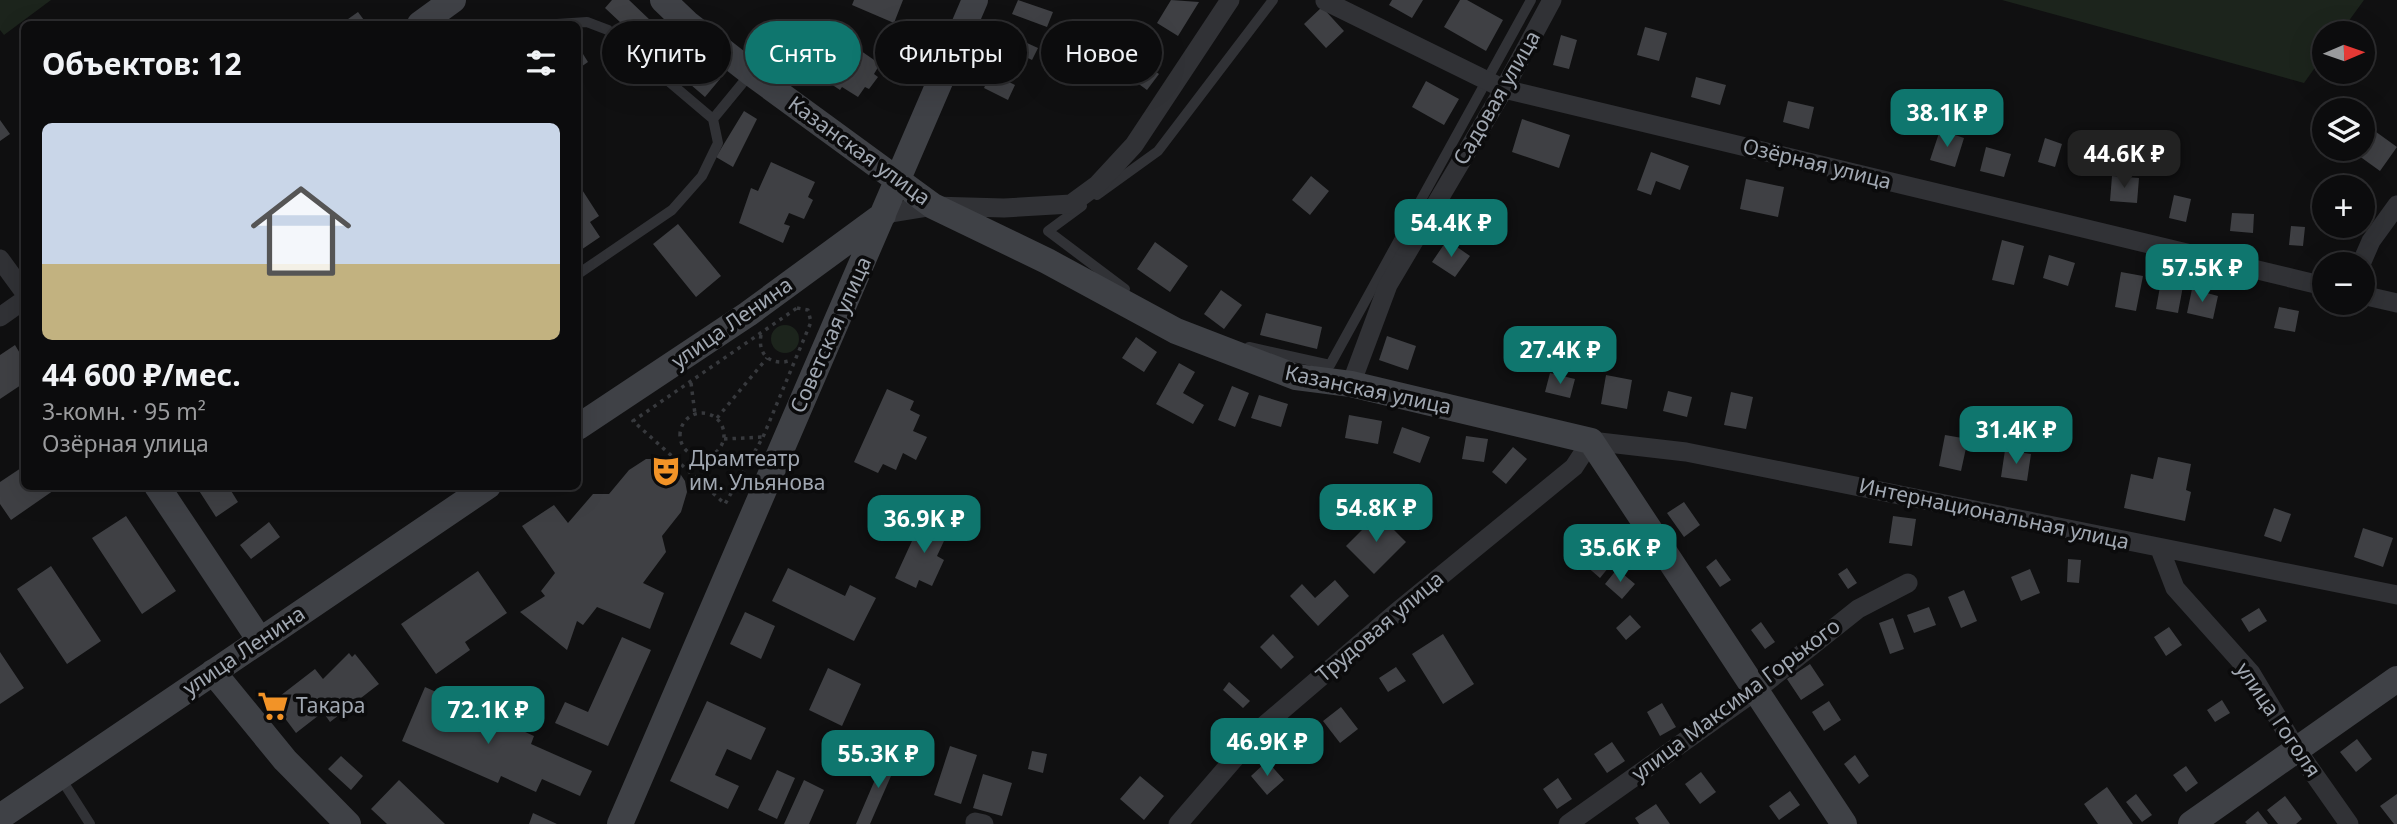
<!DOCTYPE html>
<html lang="ru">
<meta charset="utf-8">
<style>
:root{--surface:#0c0c0d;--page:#1a1a1b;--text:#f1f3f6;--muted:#9a9b9d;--line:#2c2c2e;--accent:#0f766e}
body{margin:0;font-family:"Noto Sans",sans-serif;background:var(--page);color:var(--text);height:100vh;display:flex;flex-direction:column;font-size:26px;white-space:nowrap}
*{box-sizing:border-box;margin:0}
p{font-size:23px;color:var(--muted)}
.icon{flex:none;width:38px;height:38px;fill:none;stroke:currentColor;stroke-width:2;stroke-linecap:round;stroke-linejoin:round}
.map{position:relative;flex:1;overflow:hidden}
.side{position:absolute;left:21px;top:21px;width:560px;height:469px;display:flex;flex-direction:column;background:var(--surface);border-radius:10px;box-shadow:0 7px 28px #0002,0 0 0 2px var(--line)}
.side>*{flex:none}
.top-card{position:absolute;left:602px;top:21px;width:665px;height:63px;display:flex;gap:14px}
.needle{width:46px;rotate:88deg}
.controls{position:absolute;left:2312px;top:21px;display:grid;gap:14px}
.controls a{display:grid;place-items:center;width:63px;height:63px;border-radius:50%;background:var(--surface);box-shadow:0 7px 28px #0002,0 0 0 2px var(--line);font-size:35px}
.price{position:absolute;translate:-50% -60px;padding:0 16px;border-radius:14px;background:var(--accent);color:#fff;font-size:23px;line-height:46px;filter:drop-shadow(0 2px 4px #0008)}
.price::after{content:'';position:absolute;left:50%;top:42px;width:21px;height:16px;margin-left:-10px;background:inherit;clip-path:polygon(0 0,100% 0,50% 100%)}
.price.active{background:#222;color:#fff}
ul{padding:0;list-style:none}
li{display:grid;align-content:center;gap:14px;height:371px;padding:0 21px}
li span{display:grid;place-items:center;height:217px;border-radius:10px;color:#555}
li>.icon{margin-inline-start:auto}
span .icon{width:126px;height:126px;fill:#fffc;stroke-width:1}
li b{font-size:30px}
h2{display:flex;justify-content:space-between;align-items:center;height:84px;padding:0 21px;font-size:30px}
.pill{padding:0 24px;border-radius:32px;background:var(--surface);box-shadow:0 7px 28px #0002,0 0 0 2px var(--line);font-size:24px;line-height:63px}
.pill.active{background:var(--accent);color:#fff}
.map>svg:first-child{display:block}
.green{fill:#1c241c}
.building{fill:#3f4044}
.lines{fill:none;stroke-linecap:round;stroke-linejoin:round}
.path{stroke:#37393d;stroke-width:3.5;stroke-dasharray:3.5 5;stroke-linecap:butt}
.lane{stroke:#313236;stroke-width:10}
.street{stroke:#313236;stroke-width:19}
.secondary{stroke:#3f4146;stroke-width:26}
.labels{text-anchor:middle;stroke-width:7;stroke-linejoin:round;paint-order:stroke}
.street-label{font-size:21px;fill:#a1a8b2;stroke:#0b0b0c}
.poi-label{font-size:21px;fill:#a1a8b2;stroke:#0b0b0c;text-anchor:start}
</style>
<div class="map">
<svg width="2397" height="824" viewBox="0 0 2397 824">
<rect width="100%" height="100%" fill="#101011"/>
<path class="green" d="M0,0h51l-47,35 -4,-5z
M2002,0h362l-24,33h-16v22l-20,28z
M771 339a14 14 0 1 1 28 0a14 14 0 1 1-28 0Z"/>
<path class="building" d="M612,0h17l22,21 -15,16 -31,-29z
M854,0h49l-9,23 -42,-18z
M1018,0l35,12 -6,15 -35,-13z
M1171,0l28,2 -21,34 -21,-13z
M1392,0h31l-11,18 -23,-13z
M1460,0h7l36,20 -17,31 -42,-24z
M1322,7l22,24 -18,17 -22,-24z
M358,12l9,12h-26z
M819,22l61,42 -6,10 4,3 -9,12 -4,-2 -7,10 -16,-10 -2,3 -24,-16 2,-4 -22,-15z
M1645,27l22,6 -8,28 -22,-6z
M661,29l59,50 -15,18 -58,-50z
M1005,33l33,15 -6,12 -32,-16z
M1561,35l16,5 -8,29 -16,-4z
M1108,37l51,37 -12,16 -51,-37z
M578,46l10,16 -10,7z
M991,73l24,12 -7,15 -24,-12z
M1696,77l30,8 -6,20 -29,-8z
M1426,81l33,18 -15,26 -32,-18z
M1788,101l26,6 -5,22 -26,-7z
M744,111l13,8 -24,48 -17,-10z
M1522,119l48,16 -11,33 -47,-16z
M0,120l10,14 -10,7z
M2372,129l25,18 -17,24 -25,-18 7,-4v-7z
M1940,130l24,8 -9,29 -25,-7z
M2045,138l17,6 -7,23 -17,-5z
M1986,147l25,7 -7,23 -24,-6z
M1651,152l38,14 -9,24 -24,-9 -5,14 -14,-5z
M771,162l44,20 -7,15 5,3 -9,19 -15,-6 -5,11 6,2 -7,17 -44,-20 12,-35 7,3z
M1311,176l18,15 -19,24 -18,-15z
M2112,176l27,2 -2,25 -27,-2z
M1746,179l38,8 -6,30 -38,-8z
M579,185l20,31 -9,6 10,15 -22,15z
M2174,195l17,4 -5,23 -17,-4z
M2232,213l22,1 -1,19 -23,-2z
M678,224l43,52 -25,21 -43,-53z
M2291,226l14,1 -2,19 -14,-1z
M1447,240l23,16 -15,21 -23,-15z
M2002,240l22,6 -10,39 -22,-5z
M1155,242l33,24 -18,26 -33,-23z
M2049,255l26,8 -7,23 -25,-8z
M2121,272l22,4 -7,35 -21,-4z
M2161,281l22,5 -5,27 -22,-4z
M2192,289l26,7 -5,23 -26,-6z
M1221,290l21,15 -18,24 -20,-15z
M2279,307l20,4 -4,21 -21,-4z
M1266,313l56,14 -5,22 -57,-14z
M1387,336l29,10 -8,24 -29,-10z
M1136,337l21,15 -13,20 -22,-14z
M15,345l9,15v23l-24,16v-44z
M1179,363l16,9 -12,21 21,12 -11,19 -37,-20z
M1550,373l25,6 -5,19 -25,-6z
M1606,375l26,5 -5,29 -26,-5z
M1232,386l17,7 -14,34 -17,-7z
M887,389l27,12 -4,9 10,5 -7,16 14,6 -11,23 -13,-7 -7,17 -13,-6 -5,9 -24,-11z
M1668,391l24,6 -5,20 -24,-6z
M1731,392l22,5 -7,32 -22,-4z
M1259,395l29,9 -7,23 -30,-9z
M1349,415l33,6 -4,23 -33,-6z
M1402,427l28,10 -10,26 -27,-10z
M1945,435l23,4 -7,32 -22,-5z
M1466,436l22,3 -4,23 -22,-3z
M1513,447l14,12 -21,25 -14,-12z
M2005,450l26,4 -4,27 -26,-4z
M2158,457l33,7 -5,26 5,2 -6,29 -61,-13 7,-34 22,5z
M646,459h11l18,7 10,15 2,11 -6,20 -19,24 4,16 -23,31 21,10 -14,36 -53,-22 -14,18 -6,-4 -10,29 -47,-38 25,-16 -4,-5 14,-18 -33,-47 32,-21 14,18 25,-29h16l20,-24z
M24,466v20h36l-49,34 -11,-16v-22z
M196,486h32l10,16 -22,15z
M1684,502l16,23 -16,12 -17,-24z
M2274,508l17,6 -10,28 -17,-6z
M1378,514l28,28 -32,32 -28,-28z
M126,516l50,75 -34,23 -50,-76z
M1893,516l23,3 -4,27 -23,-3z
M923,517l27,11 -13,28 7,4 -12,26 -13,-6 -3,8 -21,-10z
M269,522l11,15 -29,22 -11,-14z
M2363,528l30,10 -10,29 -29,-10z
M1598,550l15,12 -13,16 -15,-13z
M1716,559l15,21 -11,7 -14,-20z
M2068,559l13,1 -2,23 -12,-1z
M51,566l50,75 -34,23 -50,-75z
M788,568l57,28 5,-11 26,13 -22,43 -82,-40z
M1847,568l10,15 -9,6 -10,-15z
M1617,569l18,15 -13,15 -17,-15z
M2030,569l10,24 -19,8 -10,-24z
M478,571l29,42 -42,29 5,8 -34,24 -35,-50z
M1335,580l14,16 -31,30 -28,-30 12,-12 13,14z
M1964,590l13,31 -16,7 -13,-31z
M1929,607l7,18 -22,8 -7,-18z
M2259,608l8,13 -18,11 -8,-13z
M745,612l30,14 -14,33 -31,-15z
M1630,615l11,12 -15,13 -10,-12z
M1893,618l11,31 -14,5 -11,-31z
M1761,622l14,20 -10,7 -14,-19z
M2169,627l13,18 -16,11 -12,-19z
M1273,634l21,23 -13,12 -21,-22z
M1443,634l31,50 -31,20 -31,-50z
M622,637l29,13 -43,96 -53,-23 10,-21 23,10z
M0,652l24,36 -24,16z
M349,653l3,4 3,-3 24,30 -49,38 -7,-10 -27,21 -15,-20 -5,4 -9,-11 48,-37 8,10z
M1810,664l14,21 -23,15 -14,-21z
M1396,667l10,14 -18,11 -9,-14z
M828,668l33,16 -19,42 -33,-16z
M1229,682l21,19 -7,7 -20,-18z
M425,687l109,49 -3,8 61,27 -12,25 -38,-17 -6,13 -35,-16 -3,7 -96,-42z
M2222,700l8,13 -15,9 -8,-12z
M707,701l59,27 -15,32 -24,-11 -12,26 24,11 -11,23 -58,-28z
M1829,701l12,19 -17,11 -12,-19z
M1662,703l14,24 -16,9 -13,-24z
M1341,707l17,22 -18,14 -17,-22z
M2357,739l15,20 -16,13 -16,-20z
M1612,742l13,19 -18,12 -13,-19z
M950,746l27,9 -16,49 -27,-9z
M1032,751l15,3 -4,19 -15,-4z
M886,754l12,6 -28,64h-14z
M1855,755l14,21 -10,8 -15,-20z
M341,756l22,20 -12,14 -23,-21z
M1267,761l17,19 -17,15 -16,-19z
M2186,766l12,17 -12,9 -13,-17z
M777,770l18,8 -18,41 -19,-9z
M1701,772l15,20 -16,12 -15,-20z
M983,774l29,9 -10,33 -29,-8z
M1140,776l24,20 -20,24 -24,-21z
M1558,778l14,21 -15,10 -14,-20z
M399,780l46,44h-58l-16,-15z
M804,780l20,10 -15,34h-25z
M2107,787l26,37h-35l-14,-20z
M1790,791l10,14 -21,15 -10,-14z
M2136,794l16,21 -10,7 -16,-20z
M2397,794v30h-3l-14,-18z
M2285,796l17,23 -6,5h-18l-11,-14z
M1656,804l14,20h-31l-4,-6z
M2258,811l10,13h-21l-2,-2z
M533,813l24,11h-28z"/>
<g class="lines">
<path class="path" d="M797,308l11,2 3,12 -48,115 -38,67 -92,-83z
M761,335c-4,21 12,32 31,25
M691,383l4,31
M680 435a22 22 0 1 1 44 0a22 22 0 1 1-44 0Z
M717,418l50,-60
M724,439l39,-2"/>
<path class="lane" d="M557,24l30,-2 21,8 105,89 5,24 -16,33 -30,34 -94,64
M713,119l37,-45
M1097,195l61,-44 115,-151
M1082,206l-34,25 77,58
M1249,347l81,18 201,-365
M60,777l30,47"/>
<path class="street" d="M1325,1l179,88 820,197
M884,214l49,-8 71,2 67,-4 26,-19 37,-40 96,-145
M0,259l24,33
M2361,264l10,-23 26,-36
M2362,295l35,8
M0,317l24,-17
M1351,384l37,-99 116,-196 48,-89
M2160,549l15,39 76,85 46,77 52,74
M975,822l9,2
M1178,824l82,-95 138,-118 176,-144 17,-26 95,11 711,143
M1568,824l186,-132 104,-83 50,-26"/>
<path class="secondary" d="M663,0l24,23 64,50 182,133 114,55 129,70 120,46 55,7 240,57 253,383
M420,24l33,-24
M578,427l170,-113 135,-99
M157,486l102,153
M213,672l72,88 63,64
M0,817l488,-331
M620,824l355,-824
M2191,824l206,-145"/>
</g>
<defs>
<g id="theatre-bare" transform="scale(2.415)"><path d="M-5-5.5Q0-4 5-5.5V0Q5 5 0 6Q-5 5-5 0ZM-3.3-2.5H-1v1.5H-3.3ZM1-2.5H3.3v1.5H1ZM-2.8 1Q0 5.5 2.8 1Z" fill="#f29327" stroke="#0b0b0c" stroke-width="2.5" paint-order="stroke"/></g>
<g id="supermarket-bare" transform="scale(2.415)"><path d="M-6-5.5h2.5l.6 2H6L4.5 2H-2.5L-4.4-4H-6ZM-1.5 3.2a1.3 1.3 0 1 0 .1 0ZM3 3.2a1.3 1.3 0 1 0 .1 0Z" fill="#f29327" stroke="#0b0b0c" stroke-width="2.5" paint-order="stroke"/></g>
</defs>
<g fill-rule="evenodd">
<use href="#theatre-bare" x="666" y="471"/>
<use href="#supermarket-bare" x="273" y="706"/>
</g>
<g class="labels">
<g class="street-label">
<text transform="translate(1497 98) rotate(-60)" y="7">Садовая улица</text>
<text transform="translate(859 151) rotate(36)" y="7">Казанская улица</text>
<text transform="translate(1817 164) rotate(14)" y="7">Озёрная улица</text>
<text transform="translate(732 323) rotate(-35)" y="7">улица Ленина</text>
<text transform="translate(831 335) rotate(-66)" y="7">Советская улица</text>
<text transform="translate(1368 390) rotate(12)" y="7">Казанская улица</text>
<text transform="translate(1994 514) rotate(12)" y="7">Интернациональная улица</text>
<text transform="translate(1380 627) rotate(-40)" y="7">Трудовая улица</text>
<text transform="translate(244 651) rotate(-34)" y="7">улица Ленина</text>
<text transform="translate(1736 700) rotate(-37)" y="7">улица Максима Горького</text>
<text transform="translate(2278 720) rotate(56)" y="7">улица Гоголя</text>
</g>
<g class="poi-label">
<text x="689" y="466">Драмтеатр<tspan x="689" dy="24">им. Ульянова</tspan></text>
<text x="296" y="713">Такара</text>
</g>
</g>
</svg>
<div class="controls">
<a><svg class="needle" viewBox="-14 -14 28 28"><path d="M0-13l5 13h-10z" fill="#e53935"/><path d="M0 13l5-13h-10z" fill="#9a9b9d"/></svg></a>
<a><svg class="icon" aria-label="layers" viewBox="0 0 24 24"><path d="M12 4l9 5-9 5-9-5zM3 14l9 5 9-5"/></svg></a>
<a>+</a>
<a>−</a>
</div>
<b class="price" style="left:1947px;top:149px">38.1K ₽</b>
<b class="price active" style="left:2124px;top:190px">44.6K ₽</b>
<b class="price" style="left:1451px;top:259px">54.4K ₽</b>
<b class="price" style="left:2202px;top:304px">57.5K ₽</b>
<b class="price" style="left:1560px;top:386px">27.4K ₽</b>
<b class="price" style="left:2016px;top:466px">31.4K ₽</b>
<b class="price" style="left:1376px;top:544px">54.8K ₽</b>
<b class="price" style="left:924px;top:555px">36.9K ₽</b>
<b class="price" style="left:1620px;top:584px">35.6K ₽</b>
<b class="price" style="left:488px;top:746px">72.1K ₽</b>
<b class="price" style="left:1267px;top:778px">46.9K ₽</b>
<b class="price" style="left:878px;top:790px">55.3K ₽</b>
<div class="top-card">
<a class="pill">Купить</a>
<a class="pill active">Снять</a>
<a class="pill">Фильтры</a>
<a class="pill">Новое</a>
</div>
<section class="side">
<h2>Объектов: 12<svg class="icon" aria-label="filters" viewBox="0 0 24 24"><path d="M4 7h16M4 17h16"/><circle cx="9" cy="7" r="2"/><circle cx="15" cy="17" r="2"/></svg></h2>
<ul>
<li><span style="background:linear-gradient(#c9d6e8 65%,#c2b280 0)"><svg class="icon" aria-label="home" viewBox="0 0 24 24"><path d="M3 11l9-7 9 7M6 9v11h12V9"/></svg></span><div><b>44 600 ₽/мес.</b><p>3-комн. · 95 m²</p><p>Озёрная улица</p></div></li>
</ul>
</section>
</div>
